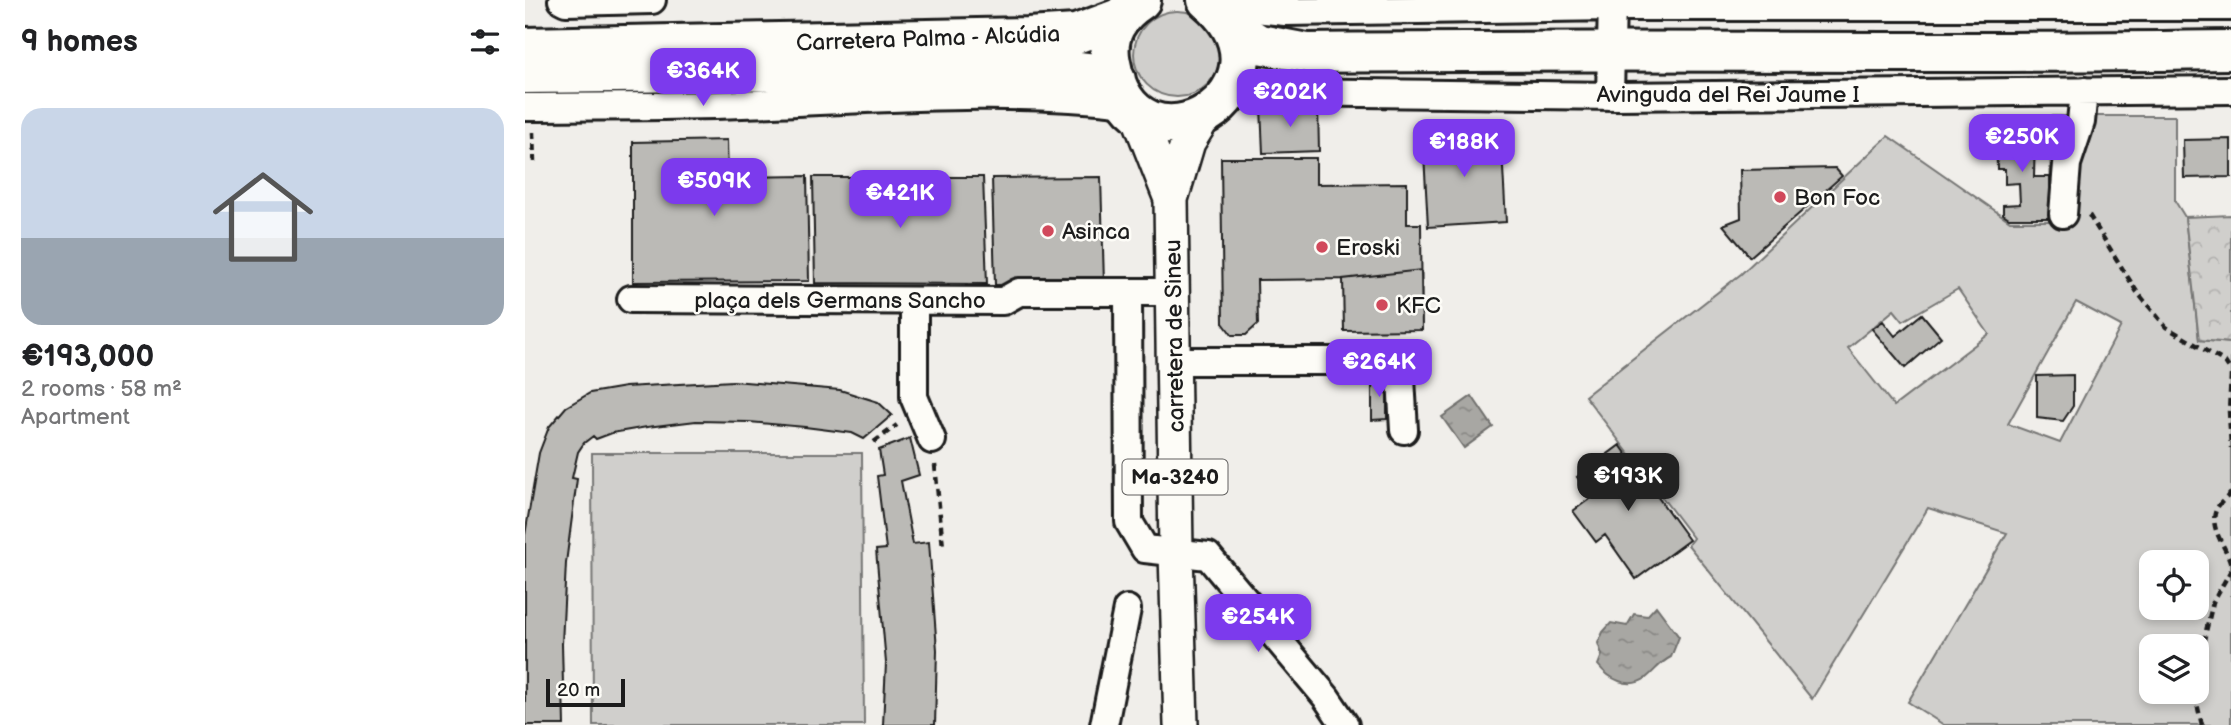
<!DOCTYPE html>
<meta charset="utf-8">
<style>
:root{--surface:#fff;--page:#f6f6f6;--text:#202124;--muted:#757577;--line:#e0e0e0;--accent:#7c3aed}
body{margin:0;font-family:"Balsamiq Sans",sans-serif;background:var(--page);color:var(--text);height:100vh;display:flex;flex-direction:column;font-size:26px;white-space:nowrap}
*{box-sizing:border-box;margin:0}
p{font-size:23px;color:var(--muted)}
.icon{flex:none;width:38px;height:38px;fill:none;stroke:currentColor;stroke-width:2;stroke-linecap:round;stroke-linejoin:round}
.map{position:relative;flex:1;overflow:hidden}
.panel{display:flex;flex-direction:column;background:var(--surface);width:525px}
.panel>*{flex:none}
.fabs{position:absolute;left:1614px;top:550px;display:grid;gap:14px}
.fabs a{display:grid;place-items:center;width:70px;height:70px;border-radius:14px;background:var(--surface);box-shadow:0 4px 10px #0003;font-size:35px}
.scale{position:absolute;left:21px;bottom:18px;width:79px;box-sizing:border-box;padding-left:7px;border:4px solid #1c1c1c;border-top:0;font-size:19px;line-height:24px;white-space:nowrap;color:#1c1c1c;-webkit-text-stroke:5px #fdfcf7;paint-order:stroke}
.price{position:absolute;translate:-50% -60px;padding:0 16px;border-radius:14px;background:var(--accent);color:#fff;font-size:23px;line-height:46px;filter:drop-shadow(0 2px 4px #0008)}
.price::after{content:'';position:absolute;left:50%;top:42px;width:21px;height:16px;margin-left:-10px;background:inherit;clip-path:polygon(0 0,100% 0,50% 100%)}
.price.on{background:#222;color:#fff}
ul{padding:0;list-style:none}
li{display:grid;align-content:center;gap:14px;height:371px;padding:0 21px}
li+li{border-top:2px solid var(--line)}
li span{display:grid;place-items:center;height:217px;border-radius:21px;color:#555}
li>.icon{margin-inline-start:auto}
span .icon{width:126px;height:126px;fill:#fffc;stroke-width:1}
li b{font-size:30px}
h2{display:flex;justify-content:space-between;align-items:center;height:84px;padding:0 21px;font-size:30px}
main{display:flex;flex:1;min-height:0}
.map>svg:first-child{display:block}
.green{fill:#d0cfcc;stroke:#767674;stroke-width:2;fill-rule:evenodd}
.forest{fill:url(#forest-crowns);stroke:#767674;stroke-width:2}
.water{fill:url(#water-ripples);stroke:#706f6d;stroke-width:2}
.building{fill:#bbbab6;stroke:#1c1c1c;stroke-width:2}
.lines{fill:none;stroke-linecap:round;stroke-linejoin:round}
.minor-casing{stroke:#1c1c1c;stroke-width:32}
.major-casing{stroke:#1c1c1c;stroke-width:38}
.highway-casing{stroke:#1c1c1c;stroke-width:44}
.path{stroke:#1c1c1c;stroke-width:4.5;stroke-dasharray:7 5;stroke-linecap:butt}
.minor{stroke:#fdfcf7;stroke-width:26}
.major{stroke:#fdfcf7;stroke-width:33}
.highway{stroke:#fdfcf7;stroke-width:38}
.poi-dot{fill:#d1495b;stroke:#fdfcf7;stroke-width:2.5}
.labels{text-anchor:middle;stroke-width:5;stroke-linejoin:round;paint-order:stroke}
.shield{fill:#fdfcf7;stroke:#605f5e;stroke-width:2}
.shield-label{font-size:21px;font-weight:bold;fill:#1c1c1c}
.street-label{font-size:23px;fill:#1c1c1c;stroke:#fdfcf7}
.poi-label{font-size:23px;fill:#1c1c1c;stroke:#fdfcf7;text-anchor:start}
</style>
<main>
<section class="panel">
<h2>9 homes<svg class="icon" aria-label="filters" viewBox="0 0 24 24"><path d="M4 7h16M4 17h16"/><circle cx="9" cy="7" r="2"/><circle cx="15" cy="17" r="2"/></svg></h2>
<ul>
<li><span style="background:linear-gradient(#c9d6e8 60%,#9aa5b1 0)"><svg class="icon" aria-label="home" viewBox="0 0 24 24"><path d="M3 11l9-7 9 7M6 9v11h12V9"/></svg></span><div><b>€193,000</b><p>2 rooms · 58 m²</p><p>Apartment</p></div></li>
</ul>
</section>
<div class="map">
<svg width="1706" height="725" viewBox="0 0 1706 725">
<defs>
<pattern id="forest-crowns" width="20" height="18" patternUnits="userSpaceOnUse" patternTransform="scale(1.75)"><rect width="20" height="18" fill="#d0cfcc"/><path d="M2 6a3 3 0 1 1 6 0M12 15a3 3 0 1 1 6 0" fill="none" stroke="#b2b1af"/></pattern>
<pattern id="water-ripples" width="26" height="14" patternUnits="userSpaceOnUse" patternTransform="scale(1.75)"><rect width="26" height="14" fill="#a8a7a3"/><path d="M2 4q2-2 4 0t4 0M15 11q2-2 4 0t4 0" fill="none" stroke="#888784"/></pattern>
</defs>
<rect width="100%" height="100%" fill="#f0eeea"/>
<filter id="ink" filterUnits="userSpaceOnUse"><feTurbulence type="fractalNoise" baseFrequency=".0143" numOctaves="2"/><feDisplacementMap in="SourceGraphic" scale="14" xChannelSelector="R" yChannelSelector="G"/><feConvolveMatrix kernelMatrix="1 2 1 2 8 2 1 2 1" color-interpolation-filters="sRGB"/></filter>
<g filter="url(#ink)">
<path class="green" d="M609 54a43 43 0 1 1 86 0a43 43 0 1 1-86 0Z
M1526,116h124v85l10,16 14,123 32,3v382h-287l-36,-23 99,-169 -79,-25 -116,191 -124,-154 5,-7 -108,-142 156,-122 147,-138 122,85h40zM1433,289l31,45 -95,72 -46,-58 46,-38 9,11zM1551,302l45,24 -61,117 -52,-19zM1626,562h45v45h-45zM1626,646h45v45h-45z
M67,453h270l2,272h-271z"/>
<path class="forest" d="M1706,215v128l-32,-3 -14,-123z"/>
<path class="water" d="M947,396l21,31 -29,21 -22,-31z
M1131,606l23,31 -8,20c-12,6 -15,13 -25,21 -17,12 -37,1 -48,-13l4,-10 -4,-12 5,-11 8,-9 16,3 7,-12 13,2z"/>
<path class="building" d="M793,105l1,46 -56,2 -2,-46z
M1471,127h26l1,7h12l-1,43h16v41h-41l-6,-4v-9l17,-1 -1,-21 -14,1v-15h-8z
M976,132l5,90 -78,5 -5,-91z
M1706,139v38l-47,1 -1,-38z
M202,140l1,37 79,-1 2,105 -176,1v-140z
M696,158h95v26l91,-1v41h14l1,106 -78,1 -1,-52 -86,1 1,44 -12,11h-14l-9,-12z
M1310,168l7,8 -92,81 -27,-32 18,-7 -1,-48z
M288,177h170l4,107 -172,-1z
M576,177l3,107 -109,1 -3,-107z
M896,270l1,60 -78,1 -1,-52z
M1397,314l19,23 -36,31 -33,-39 11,-8 12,15z
M1548,375v31l-10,15 -26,-3v-42z
M847,378h15v41l-15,1z
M208,381l107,9 38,12 14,13 -28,24 -12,-6 -47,-6 -56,-5 -53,-1 -49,6 -35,6 -16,6 -3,-3 -9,7 -6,9 -6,26 5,1 -11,84 -4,81 2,81h-39v-190l14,-82 10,-26 17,-20 24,-14 35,-6z
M385,438l9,37 -18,6 12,63 16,-2 8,108 -2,75h-52l3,-62 -10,-113 10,-1 -9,-73 6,-1 -4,-25z
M1095,445l69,95 -53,39 -31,-44 -9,7 -23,-31 19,-14 -15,-20z"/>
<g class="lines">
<g class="minor-casing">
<path id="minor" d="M37,0l4,2 86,-2
M695,11l23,-3 42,4 327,-5h619
M1085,96l2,-96
M700,99l19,-5 33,-2 340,4 614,-6
M0,107c72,-1 145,0 217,-3 129,-4 257,-16 386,-1
M1538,214l4,-50 14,-42 3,-31
M603,293l1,229 16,27 63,7 118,141 19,28
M106,299l372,2 16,-9h154
M389,301v96l18,43
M649,361h226l4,69
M579,725l23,-116"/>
</g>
<g class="major-casing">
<path id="major" d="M613,115l33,84
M656,725l-5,-173 -5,-353 17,-57 16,-26"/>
</g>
<g class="highway-casing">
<path id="highway" d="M616,0c-23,15 -36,35 -30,63 24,131 200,24 96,-63
M707,27l27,17 48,9c308,-4 616,2 924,-3
M0,47l503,-10 48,-3 43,-16
M0,74l530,-6 33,4 28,8"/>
</g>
<path class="path" d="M8,132l1,30
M1564,215l48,77 29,35 59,35 6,9
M1706,375l-2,36 2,37
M349,442l23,-17
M410,465l8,82
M1706,493c-4,5 -13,11 -15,17 -8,20 13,39 15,56
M1677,725l-5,-21 6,-60 10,-42 18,-32"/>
<use href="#minor" class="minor"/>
<use href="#major" class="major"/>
<use href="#highway" class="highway"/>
</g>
</g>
<g class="poi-dot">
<circle cx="1255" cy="197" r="7"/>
<circle cx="523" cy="231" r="7"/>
<circle cx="797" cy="247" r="7"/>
<circle cx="857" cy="305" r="7"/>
</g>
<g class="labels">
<rect class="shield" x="597.5" y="459.5" width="105" height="35" rx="5"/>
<g class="shield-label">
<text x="650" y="484">Ma-3240</text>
</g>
<g class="street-label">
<text transform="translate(403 38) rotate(-2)" y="8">Carretera Palma - Alcúdia</text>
<text x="1203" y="102">Avinguda del Rei Jaume I</text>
<text x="315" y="308">plaça dels Germans Sancho</text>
<text transform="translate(649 336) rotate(-91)" y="8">carretera de Sineu</text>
</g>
<g class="poi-label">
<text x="1269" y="205">Bon Foc</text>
<text x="537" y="239">Asinca</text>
<text x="811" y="255">Eroski</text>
<text x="871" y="313">KFC</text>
</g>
</g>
</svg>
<div class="fabs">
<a><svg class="icon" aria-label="locate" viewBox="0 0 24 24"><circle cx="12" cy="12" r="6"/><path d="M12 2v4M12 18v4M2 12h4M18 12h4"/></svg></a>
<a><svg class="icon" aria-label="layers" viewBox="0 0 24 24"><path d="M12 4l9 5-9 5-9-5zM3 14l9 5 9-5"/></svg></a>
</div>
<div class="scale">20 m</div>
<b class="price" style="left:178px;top:108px">€364K</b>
<b class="price" style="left:765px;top:129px">€202K</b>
<b class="price" style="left:1497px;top:174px">€250K</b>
<b class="price" style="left:939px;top:179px">€188K</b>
<b class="price" style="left:189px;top:218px">€509K</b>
<b class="price" style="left:375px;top:230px">€421K</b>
<b class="price" style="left:854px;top:399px">€264K</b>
<b class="price on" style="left:1103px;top:513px">€193K</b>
<b class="price" style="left:733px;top:654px">€254K</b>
</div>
</main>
